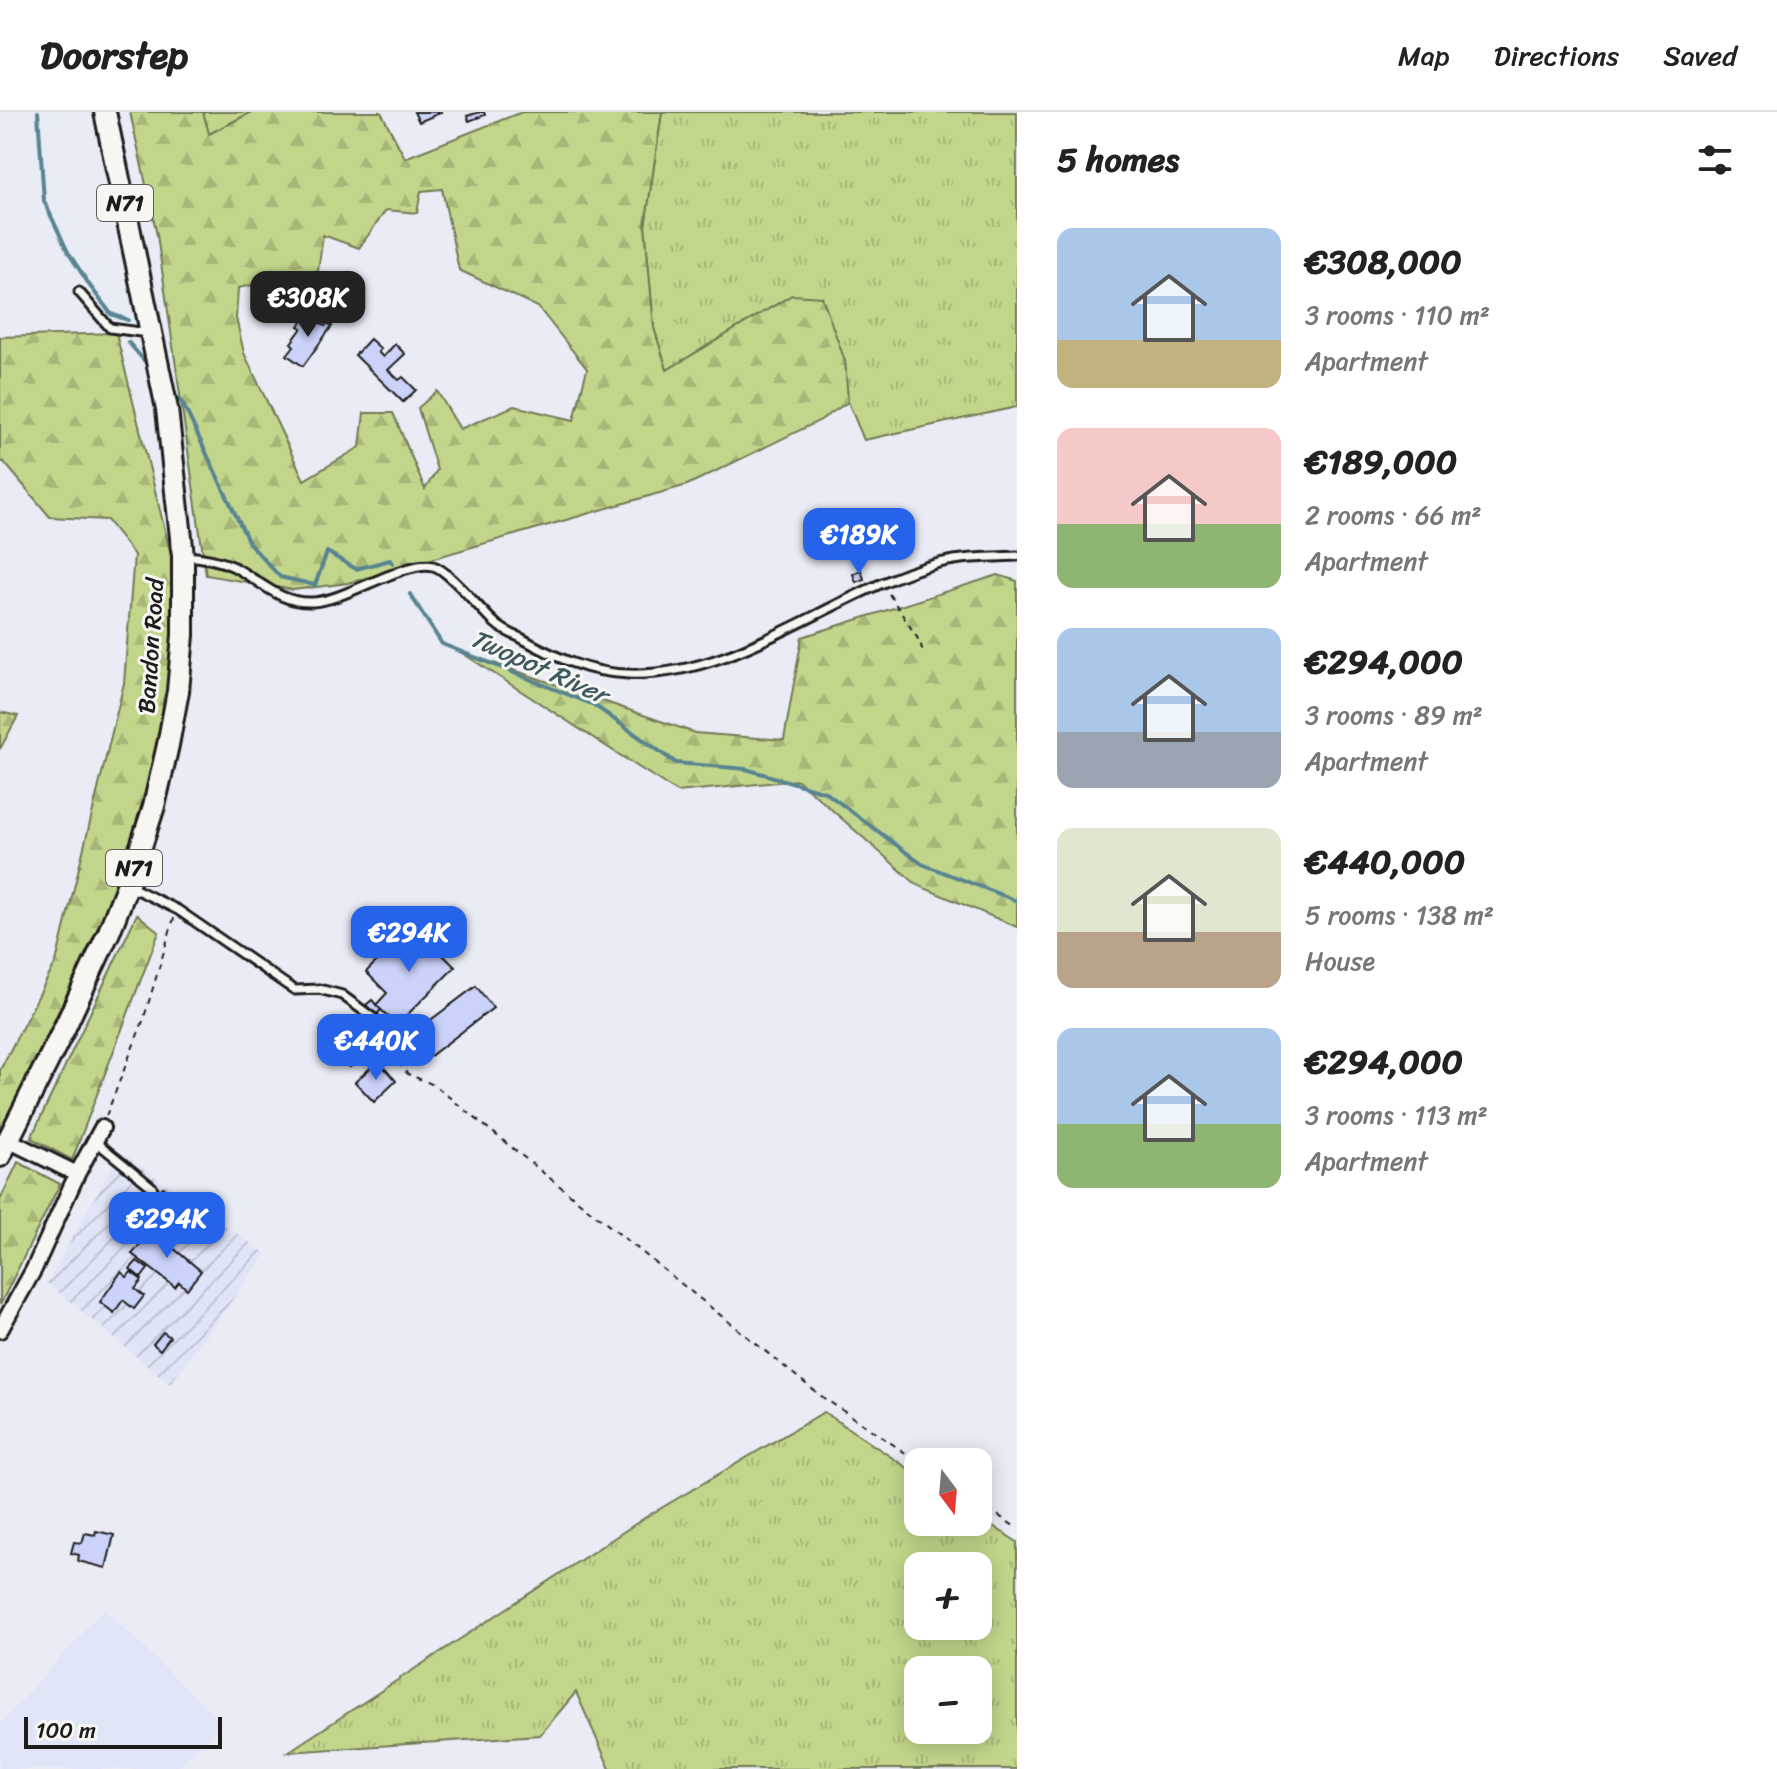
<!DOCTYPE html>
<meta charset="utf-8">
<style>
:root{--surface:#fff;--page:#f6f6f6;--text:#222;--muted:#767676;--line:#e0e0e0;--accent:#2563eb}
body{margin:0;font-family:Sriracha,sans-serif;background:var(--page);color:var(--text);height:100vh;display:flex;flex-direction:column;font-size:30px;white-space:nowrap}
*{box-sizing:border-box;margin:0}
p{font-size:26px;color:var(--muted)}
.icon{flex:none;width:44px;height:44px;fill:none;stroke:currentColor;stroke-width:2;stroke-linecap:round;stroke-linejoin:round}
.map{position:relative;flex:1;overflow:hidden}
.panel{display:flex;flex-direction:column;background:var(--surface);width:760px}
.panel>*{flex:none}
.needle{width:52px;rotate:164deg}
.buttons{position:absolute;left:904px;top:1336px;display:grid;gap:16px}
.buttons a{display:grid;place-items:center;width:88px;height:88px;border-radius:16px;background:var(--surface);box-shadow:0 4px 20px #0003;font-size:40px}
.scale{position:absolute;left:24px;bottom:20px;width:198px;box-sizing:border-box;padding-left:8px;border:4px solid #1c1c1c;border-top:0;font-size:22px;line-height:28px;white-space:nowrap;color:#1c1c1c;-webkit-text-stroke:6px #f6f6f2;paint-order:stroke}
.price{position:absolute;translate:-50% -68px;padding:0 18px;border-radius:16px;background:var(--accent);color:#fff;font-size:26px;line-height:52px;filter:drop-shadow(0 2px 4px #0008)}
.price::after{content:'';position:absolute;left:50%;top:48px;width:24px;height:18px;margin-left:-12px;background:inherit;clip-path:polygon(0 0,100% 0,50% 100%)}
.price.selected{background:#222;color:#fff}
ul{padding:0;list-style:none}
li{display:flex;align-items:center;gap:24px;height:200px;padding:0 40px}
li span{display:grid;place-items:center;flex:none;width:224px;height:160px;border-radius:16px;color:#555}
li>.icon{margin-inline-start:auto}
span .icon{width:96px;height:96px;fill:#fffc;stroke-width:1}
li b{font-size:34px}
h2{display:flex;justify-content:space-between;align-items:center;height:96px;padding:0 40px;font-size:34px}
header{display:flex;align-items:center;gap:48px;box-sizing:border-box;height:112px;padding:0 40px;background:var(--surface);border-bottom:2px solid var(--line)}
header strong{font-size:38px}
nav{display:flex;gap:44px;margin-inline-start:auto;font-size:28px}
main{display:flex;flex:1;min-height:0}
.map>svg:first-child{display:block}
.built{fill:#e0e4f7}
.industrial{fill:url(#industrial-furrows)}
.grass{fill:url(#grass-tufts);stroke:#6f7954;stroke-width:2;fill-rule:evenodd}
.forest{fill:url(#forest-firs);stroke:#6f7954;stroke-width:2;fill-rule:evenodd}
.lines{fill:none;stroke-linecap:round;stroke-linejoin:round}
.stream{stroke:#588492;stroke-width:4}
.building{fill:#cbd3fb;stroke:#1c1c1c;stroke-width:2}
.service-casing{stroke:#1c1c1c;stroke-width:13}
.minor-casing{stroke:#1c1c1c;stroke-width:20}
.primary-casing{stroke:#1c1c1c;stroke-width:26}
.path{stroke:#1c1c1c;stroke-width:2;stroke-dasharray:6 6;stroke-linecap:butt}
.service{stroke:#f6f6f2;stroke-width:7}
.minor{stroke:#f6f6f2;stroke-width:14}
.primary{stroke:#f6f6f2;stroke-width:20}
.labels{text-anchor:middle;stroke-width:6;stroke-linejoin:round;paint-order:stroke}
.shield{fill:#f6f6f2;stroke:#5d5d5c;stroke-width:2}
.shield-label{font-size:22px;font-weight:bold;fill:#1c1c1c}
.street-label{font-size:24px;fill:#1c1c1c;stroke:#f6f6f2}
.water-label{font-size:26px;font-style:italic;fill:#3f5961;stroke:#f6f6f2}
</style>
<header>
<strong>Doorstep</strong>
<nav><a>Map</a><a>Directions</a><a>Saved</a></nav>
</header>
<main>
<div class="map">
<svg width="1017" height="1657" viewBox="0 0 1017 1657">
<defs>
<pattern id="industrial-furrows" width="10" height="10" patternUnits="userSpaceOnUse" patternTransform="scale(2)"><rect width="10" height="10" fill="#e0e4f7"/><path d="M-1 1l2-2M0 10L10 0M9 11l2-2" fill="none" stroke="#c0c3d3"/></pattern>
<pattern id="grass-tufts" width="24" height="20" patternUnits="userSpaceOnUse" patternTransform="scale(2)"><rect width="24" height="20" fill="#c2d68b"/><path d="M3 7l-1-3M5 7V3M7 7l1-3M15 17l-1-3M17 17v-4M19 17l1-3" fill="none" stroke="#a6b777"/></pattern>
<pattern id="forest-firs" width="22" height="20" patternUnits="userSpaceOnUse" patternTransform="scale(2)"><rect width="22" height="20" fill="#c2d68b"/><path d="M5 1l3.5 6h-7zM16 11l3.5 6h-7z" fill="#a6b777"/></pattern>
</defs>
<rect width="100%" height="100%" fill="#e9ecf5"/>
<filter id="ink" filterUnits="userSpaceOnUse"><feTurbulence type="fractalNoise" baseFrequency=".0125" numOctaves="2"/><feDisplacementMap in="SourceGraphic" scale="16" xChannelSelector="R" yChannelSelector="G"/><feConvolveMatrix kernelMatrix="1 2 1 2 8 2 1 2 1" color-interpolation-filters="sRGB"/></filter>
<g filter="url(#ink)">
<path class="built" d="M104,1497l119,115 -48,45h-175v-45z"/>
<path class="industrial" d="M120,1040l146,102 -96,130 -123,-101z"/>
<path class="grass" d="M203,0h49l-43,22z
M662,0h355v295l-153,33 -16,-38 -3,-41 -53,-66 -125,75 -13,-42 -9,-102z
M824,1300l94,63v47h60v-6l39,26v227h-407l-34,-77 -36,43 -252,17 358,-235zM978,1454v60h-60v-60zM978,1558v60h-60v-60z"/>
<path class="forest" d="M130,0h73l6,22 43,-22h129l24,46 117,-46h140l-17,114 9,102 13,42 125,-75 30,2 23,64 3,41 -29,19 -132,64 -339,98 -55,7 -87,-15 -49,-340zM442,77l17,81 79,37 49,62 -13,51 -60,-14 -54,23 -23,-38 -19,17 19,62 -12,19 -32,-76h-29l-4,34 -56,33 -60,-127 -8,-35 2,-30 80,-17 5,-36 36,13 27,-38 31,3 4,-22z
M116,221l59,238 -8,139 -45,170 -122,252v-62l56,-108 68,-279 10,-128 -27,-35 -57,-3 -46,-55 -4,-1v-124z
M998,463l19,6v346l-100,-42 -119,-105 -121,12 -218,-141 236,82 89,7 18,-103z
M0,600l18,4 -18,33z
M137,802l22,18 -87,228 -41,-22z
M18,1050l42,22 -60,121v-105z"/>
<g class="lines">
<path class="stream" d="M38,0l6,89 24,51 22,34 21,28 17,6
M128,230l20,23
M174,282l9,10 66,139 31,34 35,8 12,-33 29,17 34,-9 3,3
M410,482l32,50 152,61 82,58 70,6 79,23 97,72 95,37"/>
</g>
<path class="building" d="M414,0h28l-23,10z
M480,0h4l1,3 -16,6 -2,-5z
M310,199l4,3 -1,3 12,9 2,-3 5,3 -29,40 -16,-11 7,-9 -3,-3 11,-15 -3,-2z
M370,227l11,10 -3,3 5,5 12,-13 10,10 -17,16 11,10 4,-3 13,13 -13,12 -48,-47z
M861,458l3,9 -8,3 -3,-8z
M413,813l42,42 -58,58 -21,-20 11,-12 -21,-21z
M476,874l17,22 -64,49 -17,-23z
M372,888l9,10 -5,5 -10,-10z
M356,917l14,14 -10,9 2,3 -12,12 -17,-17z
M378,949l18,20 -22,21 -19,-20z
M163,1075l39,31 -3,4 4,3 -7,7 -29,-24 3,-4 -12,-11z
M141,1080l14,11 -13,17 -15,-12z
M157,1122l6,4 3,-4 2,2 2,-2 7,6 -5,7 29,24 -14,18 -8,-7 -4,5 -43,-33 16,-19 6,4z
M137,1149l11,8 -7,9 -11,-9z
M121,1160l6,5 4,-5 11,8 -7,9 9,7 -10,13 -11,-9 -9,13 -14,-11z
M163,1220l7,5 -10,13 -7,-6z
M96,1419l18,4 -8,33 -28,-7 1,-6 -8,-2 3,-11 8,1 3,-10 10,2z"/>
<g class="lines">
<g class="service-casing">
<path id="service" d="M79,180l31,36 38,5
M185,444c17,1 31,3 47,10 28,14 47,38 81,36 32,-1 94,-43 120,-36 15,3 48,45 62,57 7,7 17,11 26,15 33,19 68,35 107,36 110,4 207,-84 311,-111 25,-6 52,-6 78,-7
M129,774l49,24 109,75 8,5 24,-1 23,6 53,39
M95,1029l57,46 13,27 23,19"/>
</g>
<g class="minor-casing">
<path id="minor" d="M8,1028l69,34
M0,1218l34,-61 43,-95 25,-46"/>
</g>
<g class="primary-casing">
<path id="primary" d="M0,1044l64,-127 45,-97 25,-64 20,-62 14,-61 10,-54 5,-56v-79l-16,-147 -62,-297"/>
</g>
<path class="path" d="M889,482l31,48 4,14
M392,930l-3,11 19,21 26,11 387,311 98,66
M106,1004l37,-95 31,-103
M978,1390l39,26"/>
<use href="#service" class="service"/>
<use href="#minor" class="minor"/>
<use href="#primary" class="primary"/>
</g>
</g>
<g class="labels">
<g class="shield">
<rect x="97" y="73" width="56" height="36" rx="6"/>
<rect x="106" y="738" width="56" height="36" rx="6"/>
</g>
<g class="shield-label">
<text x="125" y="99">N71</text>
<text x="134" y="764">N71</text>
</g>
<g class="street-label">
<text transform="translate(151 534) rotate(-86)" y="8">Bandon Road</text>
</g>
<g class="water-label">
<text transform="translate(539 554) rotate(24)" y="9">Twopot River</text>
</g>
</g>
</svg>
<div class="buttons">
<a><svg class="needle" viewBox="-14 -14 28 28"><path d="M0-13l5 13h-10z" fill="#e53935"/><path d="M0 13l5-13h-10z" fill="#767676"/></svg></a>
<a>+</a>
<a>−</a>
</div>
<div class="scale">100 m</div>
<b class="price selected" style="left:308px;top:227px">€308K</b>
<b class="price" style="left:859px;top:464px">€189K</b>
<b class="price" style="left:409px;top:862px">€294K</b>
<b class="price" style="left:376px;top:970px">€440K</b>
<b class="price" style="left:167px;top:1148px">€294K</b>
</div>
<section class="panel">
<h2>5 homes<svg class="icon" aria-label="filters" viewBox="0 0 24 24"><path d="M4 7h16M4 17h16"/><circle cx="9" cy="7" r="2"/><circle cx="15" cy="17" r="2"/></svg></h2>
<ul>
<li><span style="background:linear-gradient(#a9c7e8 70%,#c2b280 0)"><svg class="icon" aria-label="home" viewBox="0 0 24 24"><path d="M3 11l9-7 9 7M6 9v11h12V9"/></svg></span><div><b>€308,000</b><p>3 rooms · 110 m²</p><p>Apartment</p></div></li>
<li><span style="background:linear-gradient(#f6c9c9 60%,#8fb573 0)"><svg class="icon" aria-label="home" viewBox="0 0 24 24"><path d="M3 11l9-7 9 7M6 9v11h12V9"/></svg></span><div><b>€189,000</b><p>2 rooms · 66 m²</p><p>Apartment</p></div></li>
<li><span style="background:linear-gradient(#a9c7e8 65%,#9aa5b1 0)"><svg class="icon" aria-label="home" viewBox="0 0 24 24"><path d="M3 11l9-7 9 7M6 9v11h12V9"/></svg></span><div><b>€294,000</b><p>3 rooms · 89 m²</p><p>Apartment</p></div></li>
<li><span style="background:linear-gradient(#dfe7d0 65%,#b9a48a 0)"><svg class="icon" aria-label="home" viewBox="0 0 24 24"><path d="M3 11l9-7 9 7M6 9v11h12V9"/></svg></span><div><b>€440,000</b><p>5 rooms · 138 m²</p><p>House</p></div></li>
<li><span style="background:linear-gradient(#a9c7e8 60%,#8fb573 0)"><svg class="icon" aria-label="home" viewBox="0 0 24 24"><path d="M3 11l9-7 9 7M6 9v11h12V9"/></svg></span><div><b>€294,000</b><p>3 rooms · 113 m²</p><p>Apartment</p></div></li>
</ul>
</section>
</main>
